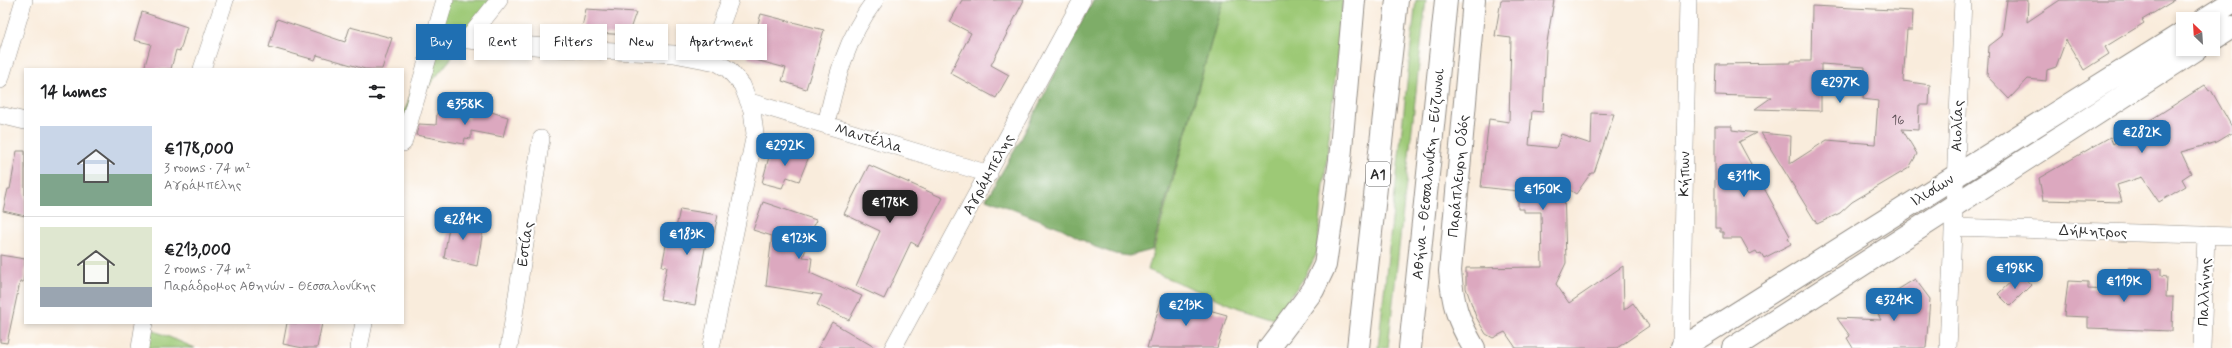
<!DOCTYPE html>
<meta charset="utf-8">
<style>
:root{--surface:#fff;--page:#f2f2f2;--text:#202124;--muted:#757577;--line:#e0e0e0;--accent:#1f6fb2}
body{margin:0;font-family:Mynerve,sans-serif;background:var(--page);color:var(--text);height:100vh;display:flex;flex-direction:column;font-size:15px;white-space:nowrap}
*{box-sizing:border-box;margin:0}
p{font-size:13px;color:var(--muted)}
.icon{flex:none;width:22px;height:22px;fill:none;stroke:currentColor;stroke-width:2;stroke-linecap:round;stroke-linejoin:round}
.map{position:relative;flex:1;overflow:hidden}
.details{position:absolute;left:24px;top:68px;width:380px;height:256px;display:flex;flex-direction:column;background:var(--surface);border-radius:0px;box-shadow:0 2px 6px #0003}
.details>*{flex:none}
.top-card{position:absolute;left:416px;top:24px;width:380px;height:36px;display:flex;gap:8px}
.needle{width:26px;rotate:335deg}
.controls{position:absolute;left:2176px;top:12px;display:grid;gap:8px}
.controls a{display:grid;place-items:center;width:44px;height:44px;border-radius:0px;background:var(--surface);box-shadow:0 2px 6px #0003;font-size:20px}
.price{position:absolute;translate:-50% -34px;padding:0 9px;border-radius:8px;background:var(--accent);color:#fff;font-size:13px;line-height:26px;filter:drop-shadow(0 1px 2px #0008)}
.price::after{content:'';position:absolute;left:50%;top:24px;width:12px;height:9px;margin-left:-6px;background:inherit;clip-path:polygon(0 0,100% 0,50% 100%)}
.price.selected{background:#222;color:#fff}
ul{padding:0;list-style:none}
li{display:flex;align-items:center;gap:12px;height:100px;padding:0 16px}
li+li{border-top:1px solid var(--line)}
li span{display:grid;place-items:center;flex:none;width:112px;height:80px;border-radius:0px;color:#555}
li>.icon{margin-inline-start:auto}
span .icon{width:48px;height:48px;fill:#fffc;stroke-width:1}
li b{font-size:17px}
h2{display:flex;justify-content:space-between;align-items:center;height:48px;padding:0 16px;font-size:17px}
.chip{padding:0 14px;border-radius:0px;background:var(--surface);box-shadow:0 2px 6px #0003;font-size:14px;line-height:36px}
.chip.selected{background:var(--accent);color:#fff}
.map>svg:first-child{display:block}
.green{fill:#9dc976;stroke:#647a50}
.forest{fill:#7ead67;stroke:#546c49}
.building{fill:#dca8bf}
.lines{fill:none;stroke-linecap:round;stroke-linejoin:round}
.minor-casing{stroke:#928c84;stroke-width:18}
.secondary-casing{stroke:#928c84;stroke-width:24}
.motorway-casing{stroke:#928c84;stroke-width:24}
.minor{stroke:#fff;stroke-width:17}
.secondary{stroke:#fff;stroke-width:22}
.motorway{stroke:#fff;stroke-width:22}
.labels{text-anchor:middle;stroke-width:4;stroke-linejoin:round;paint-order:stroke}
.number-label{font-size:13px;fill:#574a50}
.shield{fill:#fff;stroke:#6b6b6b;stroke-width:1}
.shield-label{font-size:14px;font-weight:bold;fill:#2b2b2b}
.street-label{font-size:15px;fill:#2b2b2b;stroke:#fff}
</style>
<div class="map">
<svg width="2232" height="348" viewBox="0 0 2232 348">
<rect width="100%" height="100%" fill="#fff"/>
<filter id="ink" filterUnits="userSpaceOnUse"><feTurbulence type="fractalNoise" baseFrequency=".025" numOctaves="2"/><feDisplacementMap in="SourceGraphic" scale="8" xChannelSelector="R" yChannelSelector="G"/><feConvolveMatrix kernelMatrix="1 2 1 2 8 2 1 2 1" color-interpolation-filters="sRGB"/></filter>
<filter id="wash" filterUnits="userSpaceOnUse"><feTurbulence type="fractalNoise" baseFrequency=".012" numOctaves="4" result="noise"/><feDisplacementMap in="SourceGraphic" scale="16" xChannelSelector="R" yChannelSelector="G"/><feGaussianBlur stdDeviation="0.9" result="paint"/><feColorMatrix in="noise" values="0 0 0 0 0 0 0 0 0 0 0 0 0 0 0 0 0 1.4 0 .05"/><feComposite in="paint" operator="in"/></filter>
<g filter="url(#wash)">
<rect width="100%" height="100%" fill="#f9ecdc"/>
<path class="green" d="M445,0h54l-83,101 -13,50v-35z
M1223,0h120l-26,253 -13,25 -30,41 -35,-11 -91,-38z
M1416,0h10l-38,348h-10z
M143,326l52,22h-55z"/>
<path class="forest" d="M1093,0h130l-71,250 -23,6 -14,-2 -20,-7 -34,-19 -75,-29 34,-58z"/>
<g id="blocks">
<path class="building" d="M962,0h62l-33,65 18,10 -13,23 -46,-25 21,-40 -21,-11z
M1501,0h53l-8,48 -3,64 -11,-1 -3,34 27,3 5,-14 30,10 1,-31 22,1 -20,59h-3l-15,21 -12,-8 2,77 -10,21 13,19 54,-37 1,44 9,-7 16,23 -32,22h-101l-11,-16 -12,6 -7,-4 -10,-17 -10,-29v-20l76,-1 -1,-55h-17v-3h-6v-18l-37,-4 8,-68 20,3 2,-84 -16,-2z
M2007,0h21l-1,22 33,-22h115l-33,20 2,3 -39,24 4,7 -25,16 -18,-30 -10,27 -9,3 -1,11 -18,-2 -19,20 -22,-23 2,-30 13,-10z
M1812,6l101,5 -1,19h-5l-4,51 27,4 -1,20h-10l-1,25 -16,-1 15,25 -8,14 -57,34 -12,11 -23,11 -56,-91 30,3 -1,28 37,-24 48,4 3,-43 -15,-2 2,-32 -44,-3v47l-66,-2 17,-12 -57,-2 1,-31 75,-1v-2h20z
M586,9l50,3 -8,23 -47,-3z
M142,12l45,15 -7,24 -4,-1 -5,19h-27l7,-25 -17,-4z
M761,14l63,16 -18,59 -24,-8 4,-13 -38,-10 3,-10 -8,-2 5,-20 9,1z
M277,19l68,23 5,-15 42,11 -10,31h-17l-48,-14 -2,5 -46,-13z
M2205,85l4,6 2,-1 21,37v6l-15,9 -36,10 10,21 -9,6 4,7 -27,16 -17,-25 -25,8 5,17 -79,-2 -4,-22 71,-41 3,7z
M471,106l37,11 -5,20 -32,-6v8l-6,-1 -1,6 -48,-9 3,-11 17,1 1,-12 32,6z
M1715,126h17v4l24,3 -17,9 51,94 -2,2 3,6 -27,14 -3,-5 -3,1 -2,-3 -6,3 -9,-16h-18v-6h-3v-4h-5z
M787,147l23,7 -11,27 -12,-4 -5,11 -20,-5 9,-34 13,5z
M17,151h8v65l-22,-5 5,-22h2z
M869,165l74,33 -25,48 -7,-4 -27,57 -28,-13 24,-55 -36,-17z
M763,202l53,18 -13,37 9,1 -2,15 52,23 -13,24 -32,-15 5,-10 -56,-9 6,-50 -19,-6z
M680,209l38,6 -5,23 -6,-1 -12,68 -35,-6 7,-32 -5,-1 5,-26 6,2z
M451,214l17,3 -1,10 16,3 -6,36 -33,-8z
M0,255l25,4v14l-2,9h-3l-13,61 -7,-1z
M2128,268l33,1v7l6,1 -1,20h7l-1,34 -84,-3v-11l-24,-1 4,-35 20,1v7l39,2z
M2020,273l11,12 -21,21 -12,-12z
M1915,279l15,20 -4,49h-73l-6,-10 3,-2 -13,-18 44,2 -8,-15z
M1162,297l65,18 -10,33h-70z
M832,322l44,26h-58z
M287,323h35l-5,25h-14l-20,-4z"/>
</g>
</g>
<g filter="url(#ink)">
<use href="#blocks" fill-opacity="0" stroke="#928c84" stroke-width="1"/>
<g class="lines">
<g class="minor-casing">
<path id="minor" d="M434,37l122,11 118,6 42,8 12,7 14,16 10,25 3,24 -44,214
M467,40l32,-40
M708,60l22,-60
M202,69l23,-69
M0,80l24,-80
M750,102l239,72
M0,115l25,6
M826,125c10,-46 20,-86 49,-125
M403,143l42,-143
M1953,227l279,9
M140,348l4,-25
M359,348l5,-25
M509,348l32,-209
M893,348l189,-348
M1681,348l7,-348
M1948,348l15,-348
M2202,348l4,-113"/>
</g>
<g class="secondary-casing">
<path id="secondary" d="M1474,0l-24,271c3,34 7,48 24,77
M2205,19l27,-17
M2213,39l19,-12
M1269,348l44,-58 12,-25 15,-105 14,-160
M1682,348l501,-315
M1733,348l464,-299"/>
</g>
<g class="motorway-casing">
<path id="motorway" d="M1358,348l39,-348
M1410,348l36,-348"/>
</g>
<use href="#minor" class="minor"/>
<use href="#secondary" class="secondary"/>
<use href="#motorway" class="motorway"/>
</g>
</g>
<g class="labels">
<g class="number-label">
<text x="1898" y="124">16</text>
</g>
<rect class="shield" x="1366" y="162" width="24" height="24" rx="3"/>
<g class="shield-label">
<text x="1378" y="179">Α1</text>
</g>
<g class="street-label">
<text transform="translate(1957 126) rotate(-88)" y="5">Αιολίας</text>
<text transform="translate(869 138) rotate(17)" y="5">Μαντέλλα</text>
<text transform="translate(988 174) rotate(-61)" y="5">Αγράμπελης</text>
<text transform="translate(1428 174) rotate(-84)" y="5">Αθήνα - Θεσσαλονίκη - Εύζωνοι</text>
<text transform="translate(1684 174) rotate(-89)" y="5">Κήπων</text>
<text transform="translate(1458 176) rotate(-85)" y="5">Παράπλευρη Οδός</text>
<text transform="translate(1932 190) rotate(-32)" y="5">Ιλισίων</text>
<text transform="translate(2093 231) rotate(2)" y="5">Δήμητρος</text>
<text transform="translate(525 244) rotate(-82)" y="5">Εστίας</text>
<text transform="translate(2204 292) rotate(-88)" y="5">Παλλήνης</text>
</g>
</g>
</svg>
<div class="controls">
<a><svg class="needle" viewBox="-14 -14 28 28"><path d="M0-13l5 13h-10z" fill="#e53935"/><path d="M0 13l5-13h-10z" fill="#757577"/></svg></a>
</div>
<b class="price" style="left:1840px;top:104px">€297K</b>
<b class="price" style="left:465px;top:126px">€358K</b>
<b class="price" style="left:2142px;top:154px">€282K</b>
<b class="price" style="left:785px;top:167px">€292K</b>
<b class="price" style="left:1744px;top:198px">€311K</b>
<b class="price" style="left:1543px;top:211px">€150K</b>
<b class="price selected" style="left:890px;top:224px">€178K</b>
<b class="price" style="left:463px;top:241px">€284K</b>
<b class="price" style="left:687px;top:256px">€183K</b>
<b class="price" style="left:799px;top:260px">€123K</b>
<b class="price" style="left:2015px;top:290px">€198K</b>
<b class="price" style="left:2124px;top:303px">€119K</b>
<b class="price" style="left:1894px;top:322px">€324K</b>
<b class="price" style="left:1186px;top:327px">€213K</b>
<div class="top-card">
<a class="chip selected">Buy</a>
<a class="chip">Rent</a>
<a class="chip">Filters</a>
<a class="chip">New</a>
<a class="chip">Apartment</a>
</div>
<section class="details">
<h2>14 homes<svg class="icon" aria-label="filters" viewBox="0 0 24 24"><path d="M4 7h16M4 17h16"/><circle cx="9" cy="7" r="2"/><circle cx="15" cy="17" r="2"/></svg></h2>
<ul>
<li><span style="background:linear-gradient(#c9d6e8 60%,#7fa58c 0)"><svg class="icon" aria-label="home" viewBox="0 0 24 24"><path d="M3 11l9-7 9 7M6 9v11h12V9"/></svg></span><div><b>€178,000</b><p>3 rooms · 74 m²</p><p>Αγράμπελης</p></div></li>
<li><span style="background:linear-gradient(#dfe7d0 75%,#9aa5b1 0)"><svg class="icon" aria-label="home" viewBox="0 0 24 24"><path d="M3 11l9-7 9 7M6 9v11h12V9"/></svg></span><div><b>€213,000</b><p>2 rooms · 74 m²</p><p>Παράδρομος Αθηνών - Θεσσαλονίκης</p></div></li>
</ul>
</section>
</div>
